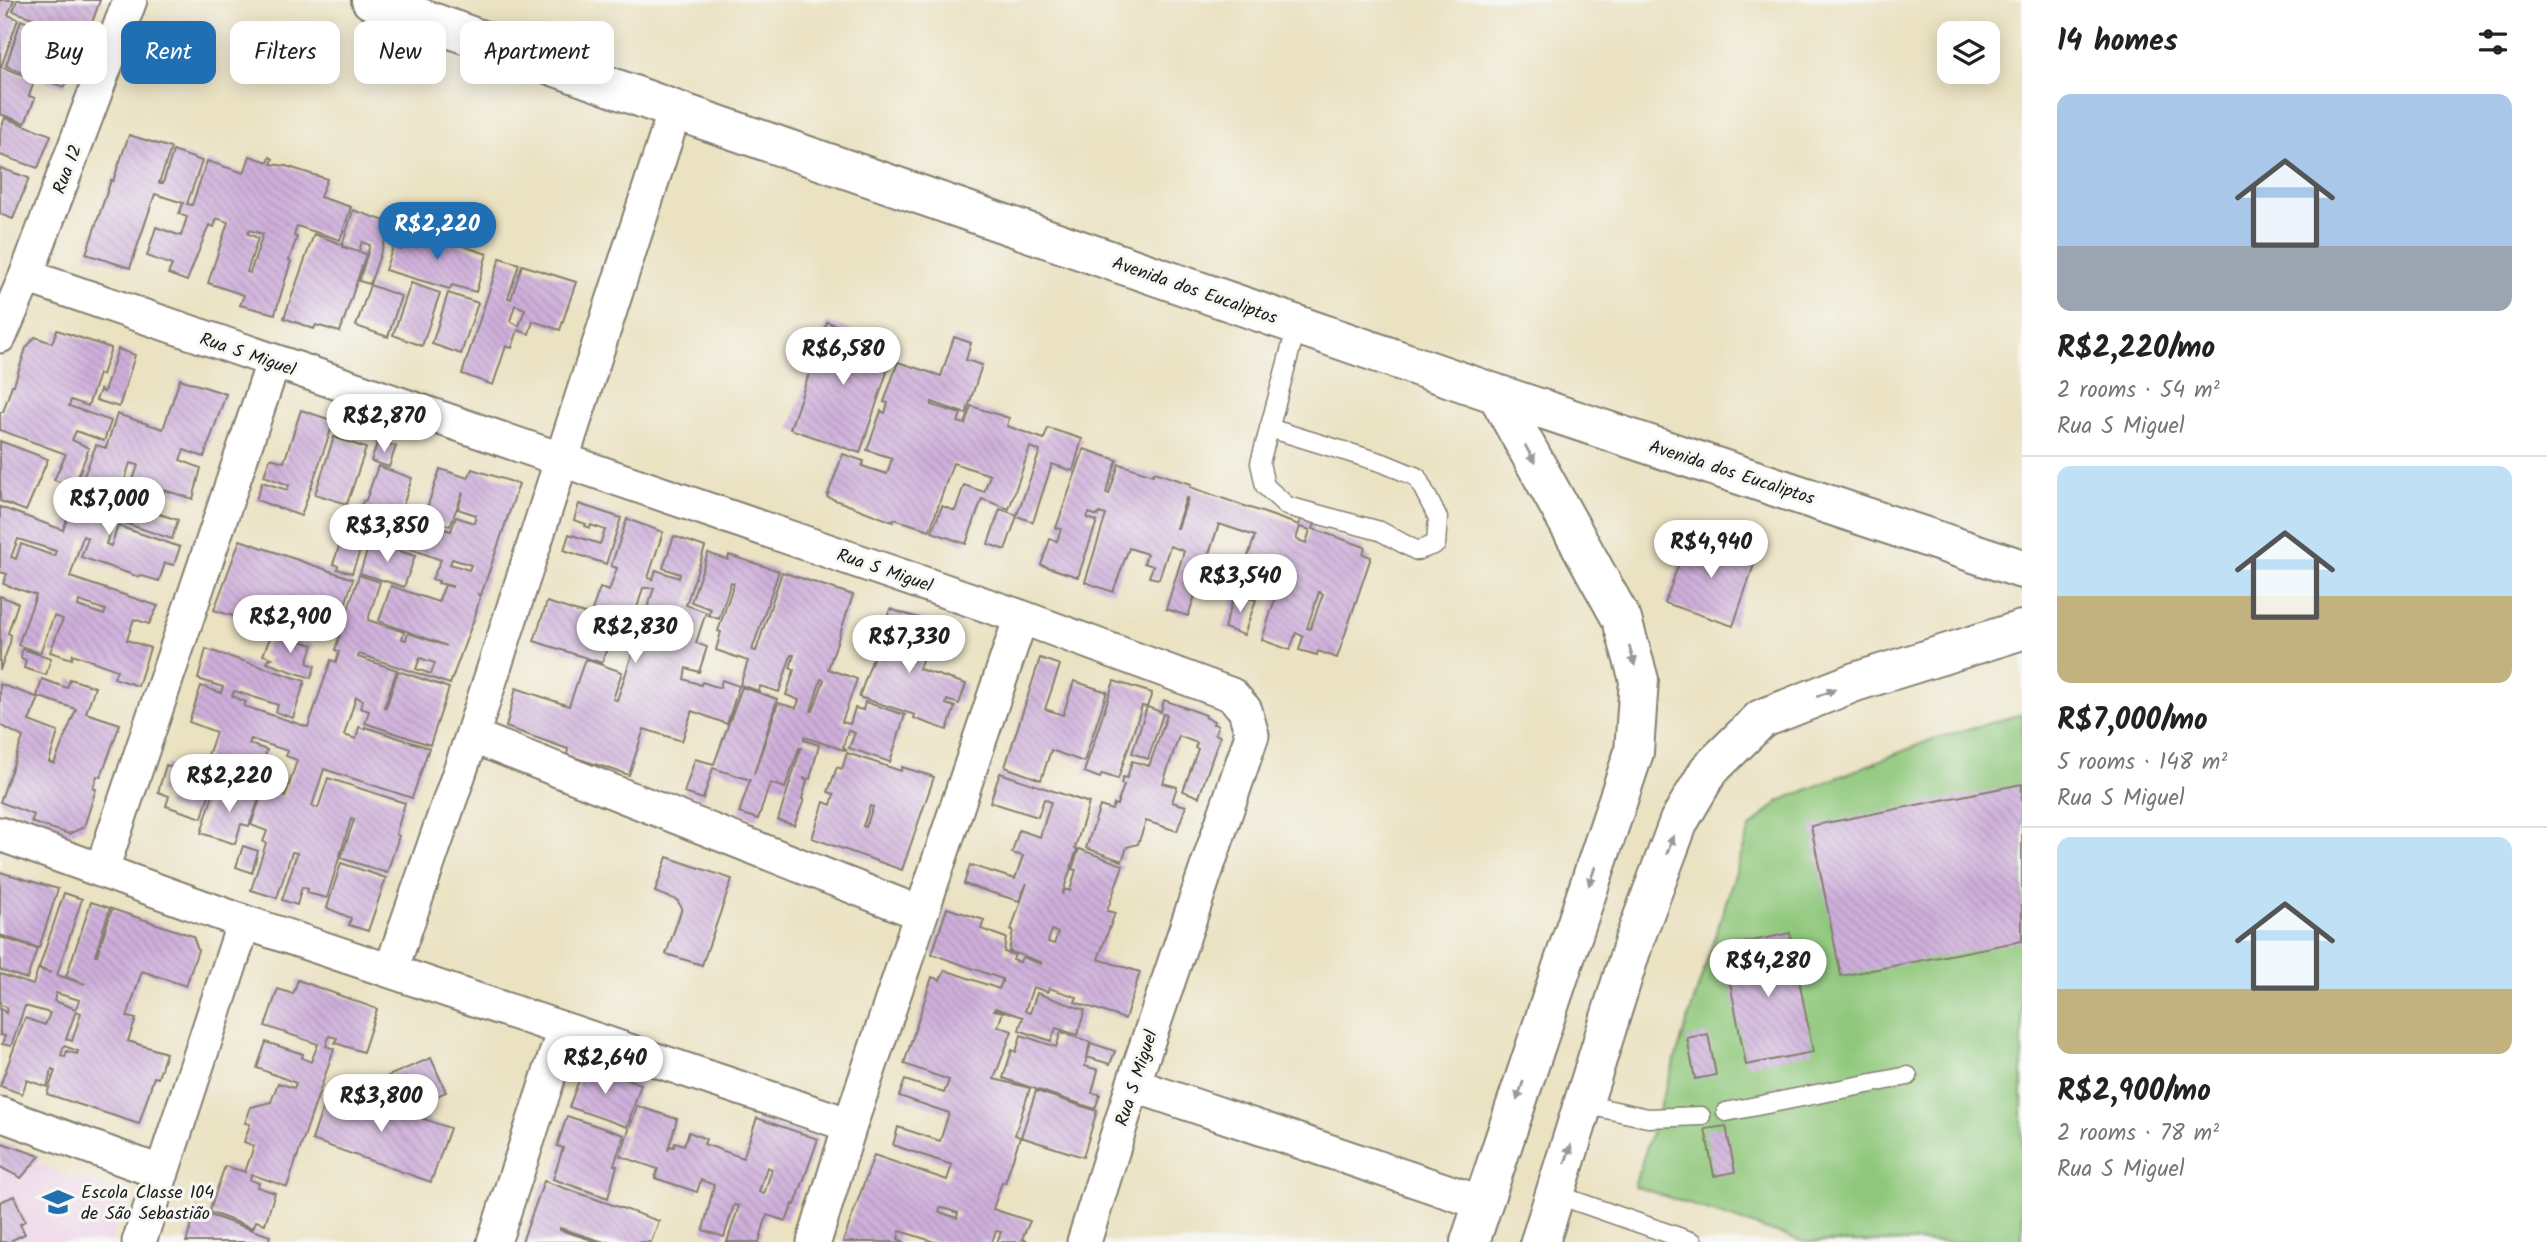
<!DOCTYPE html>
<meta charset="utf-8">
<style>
:root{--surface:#fff;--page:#f2f2f2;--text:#222;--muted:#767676;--line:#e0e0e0;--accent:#1f6fb2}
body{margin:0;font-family:Kalam,sans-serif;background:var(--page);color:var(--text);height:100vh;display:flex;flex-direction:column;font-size:26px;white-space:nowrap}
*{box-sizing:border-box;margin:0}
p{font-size:23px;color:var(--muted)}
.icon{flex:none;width:38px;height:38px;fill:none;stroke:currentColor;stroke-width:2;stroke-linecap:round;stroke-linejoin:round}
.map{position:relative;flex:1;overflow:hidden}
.panel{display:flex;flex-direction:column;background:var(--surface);width:525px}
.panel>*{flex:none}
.top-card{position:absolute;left:21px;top:21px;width:665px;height:63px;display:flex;gap:14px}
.fabs{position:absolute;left:1937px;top:21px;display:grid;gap:14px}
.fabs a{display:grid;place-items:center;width:63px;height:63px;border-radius:14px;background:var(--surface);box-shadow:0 4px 18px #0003;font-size:35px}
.price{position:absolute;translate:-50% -60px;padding:0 16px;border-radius:24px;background:#fff;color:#222;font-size:23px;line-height:46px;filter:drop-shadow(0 2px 4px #0008)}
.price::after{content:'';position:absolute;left:50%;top:42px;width:21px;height:16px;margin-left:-10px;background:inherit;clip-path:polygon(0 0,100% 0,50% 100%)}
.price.active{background:var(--accent);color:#fff}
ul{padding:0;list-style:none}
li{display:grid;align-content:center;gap:14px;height:371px;padding:0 35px}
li+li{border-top:2px solid var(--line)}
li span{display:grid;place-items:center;height:217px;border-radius:14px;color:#555}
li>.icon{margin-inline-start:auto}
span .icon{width:126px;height:126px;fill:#fffc;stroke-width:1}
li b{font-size:30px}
h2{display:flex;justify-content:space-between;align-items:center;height:84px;padding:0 35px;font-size:30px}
.pill{padding:0 24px;border-radius:14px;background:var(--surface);box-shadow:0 4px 18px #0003;font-size:24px;line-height:63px}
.pill.active{background:var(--accent);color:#fff}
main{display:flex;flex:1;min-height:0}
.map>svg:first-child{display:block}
.built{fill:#eed0e7}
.pitch{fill:#8fc87c;stroke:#56724c;stroke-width:2}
.building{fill:url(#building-back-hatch);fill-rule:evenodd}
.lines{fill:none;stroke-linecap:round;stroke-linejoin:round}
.lane-casing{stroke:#847f6f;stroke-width:21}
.street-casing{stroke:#847f6f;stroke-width:37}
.secondary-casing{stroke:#847f6f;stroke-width:42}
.lane{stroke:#fff;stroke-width:18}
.street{stroke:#fff;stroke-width:33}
.secondary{stroke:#fff;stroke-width:38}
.oneway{fill:#999}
.labels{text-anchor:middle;stroke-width:6;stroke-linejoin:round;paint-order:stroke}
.street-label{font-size:18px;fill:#1c1c1c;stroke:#f6f6f2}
.poi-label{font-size:18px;fill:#1c1c1c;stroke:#f6f6f2;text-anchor:start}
</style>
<main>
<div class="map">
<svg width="2022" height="1242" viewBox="0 0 2022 1242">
<defs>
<pattern id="building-back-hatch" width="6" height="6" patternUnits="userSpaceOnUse" patternTransform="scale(1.75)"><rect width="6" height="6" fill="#ceaeda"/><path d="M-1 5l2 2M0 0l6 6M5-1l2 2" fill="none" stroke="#b095ba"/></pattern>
</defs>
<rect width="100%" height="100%" fill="#f6f6f2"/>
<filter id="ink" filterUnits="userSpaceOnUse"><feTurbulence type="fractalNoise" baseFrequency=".0143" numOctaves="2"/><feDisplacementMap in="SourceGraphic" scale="14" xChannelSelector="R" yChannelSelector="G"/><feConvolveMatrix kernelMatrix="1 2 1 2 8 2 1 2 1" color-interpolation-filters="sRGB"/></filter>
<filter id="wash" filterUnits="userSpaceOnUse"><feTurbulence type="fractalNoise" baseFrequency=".00686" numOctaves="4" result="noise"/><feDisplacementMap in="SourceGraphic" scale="28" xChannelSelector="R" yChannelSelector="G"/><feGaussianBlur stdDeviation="1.57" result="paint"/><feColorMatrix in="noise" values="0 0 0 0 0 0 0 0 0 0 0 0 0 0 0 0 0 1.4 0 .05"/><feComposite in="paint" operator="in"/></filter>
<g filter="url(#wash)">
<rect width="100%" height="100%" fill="#ebe2c2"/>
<path class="built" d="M0,1151l113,39 8,23 -10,29h-111z"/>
<path class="pitch" d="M2022,714v528h-218l-170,-56 116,-358 29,-27 154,-62z"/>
<g id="blocks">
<path class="building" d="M0,0h14l-6,15 10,4 -17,48 34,12 -6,17 6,2 -10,25 -25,-9z
M17,0h83l-15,43 -4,-1 -17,45 -58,-21 15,-46 48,18 2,-6 -58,-21zM35,33l14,5 -4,10 -13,-5 -2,-4z
M5,118l46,17 -13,33 -38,-13v-24z
M129,135l42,13 -12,35h4l10,-32 29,10 -15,43 5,1 15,-44 37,12 6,-17 18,6 2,-5 3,2 -2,5 15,2 41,13 -7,18 31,10 -11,33 -43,-14 -3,10 3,1 -8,23 2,1 -16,53 -35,-9 4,-10 -36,-12 20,-61 -11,-4 -3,9 -5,-2 -22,56 -19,-7 4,-9 -25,-9 9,-29 25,9 6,-19 -8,-3 4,-11 -28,-9 -25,74 -44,-14 25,-74 2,1zM249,230l14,4 -13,39 -3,-1 11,-34 -10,-4z
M0,168l29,10 -16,41 -13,-5z
M353,210l38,13 -21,61 -11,-3 11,-36 -8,-3 -3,9 -17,-5z
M409,228l78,26 -11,38 -24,-7 -2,4 -65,-19 8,-23 9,3z
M314,234l27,10 1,3 24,7 -26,78 -24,-7 -2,4 -30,-11z
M500,258l19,6 -11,34 3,1 11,-34 54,17 -16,48 -27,-9 -4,13 -11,-4 -6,18 -6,-2 -13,39 -31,-11zM515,305l10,4 -6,17 -9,-5z
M411,283l29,10 -18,53 -29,-11z
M370,285l31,11 -13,41 -32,-11z
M448,293l30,10 -17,51 -29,-10z
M827,322l69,23 -36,108 -70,-24z
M57,330l54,18 -9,27 -3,-1 -11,32 -17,-6 -2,6 42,15 -7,20 -28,-10 -4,9 17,8 -15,39 -20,-7 12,-26 -66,-24v-18h3l9,-27h2l12,-37 9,-11 17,6z
M954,337l17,6 -5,17 16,5 -16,49 -34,-12v3l29,9 -3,8 7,2 6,-18 38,12 -2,8 37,13 4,-11 34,11 -9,32 -21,-7 -19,58 -16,-6 -12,34 -17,-6 12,-35 17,6 23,-64 -10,-4 -21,62 -27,-10 -16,45 -34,-12 10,-26 13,5 9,-26 20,7 6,-17 -37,-12 -23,67 -36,-11 -1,3 -66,-25 16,-43 21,7 -2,5 25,8 5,-16 -25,-8 14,-39 4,2 3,-10 -4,-1 14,-40 43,14z
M118,349l17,6 -16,52 -23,-7 4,-10 4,2z
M180,379l46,15 -22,63 -20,-7 -4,10 21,8 -8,31 -29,-9 -3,9 -17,-6 2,-9 -3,7 -12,-5 7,-21 -8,-2 -12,38 60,19 -6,19 -60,-20 4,-10 -5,-1 -4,14 5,2 -6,20 5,2 7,-20 62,21 -6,18 -9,-2 -6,18 -20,-6v2l-58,-20 7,-19 -5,-2 -13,41 88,29 -9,18 -15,-5 -7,21 23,8 -12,38 -24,-8 3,-8 -44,-16 -1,5 -22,-7 13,-33 -9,-3 -14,37 -22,-8 18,-50 -33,-11 4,-10 -7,-2v-65l63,23 33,-85 10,3 11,-34 46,15zM18,539l38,12 -2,5 -33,-12 -5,15 -5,-2zM79,601l27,9 -2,5 -26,-9z
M301,410l33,11 -33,95 -45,-16 6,-18 25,8 2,-5 -25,-9 6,-18 14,4z
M334,437l32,11 -19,56 -32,-10z
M0,441l48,18 -22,52 -26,-10z
M378,441l18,5 -7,21 -18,-6z
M1084,449l33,11 -11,33 3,1 10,-30 34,11 1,-3 37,12 -1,3 109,38 3,-9 14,5 -3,8 52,18 -2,7 8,3 -34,101 -19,-7 -1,4 -18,-5 4,-14 -7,-3 -6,17 -28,-10 18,-57 -37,-12 12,-35 -36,-12 -31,92 -22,-7 18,-58 -14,-5 -11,33 -10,-2 4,-11 -9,-3 3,-9 -18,-6 -16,44 -28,-10 21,-67 -7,-2 -1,3 -9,-3 -2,5 10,3 -19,56 -37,-12 9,-26 7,2 4,-12 -5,-1zM1186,498h2l-10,30h-2zM1300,527l10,3 -4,13 -10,-4zM1319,592l4,2 -13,35 -3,-1z
M378,466l34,12 -22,67 -25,-8 -13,36 -15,-4 1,-3 -5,-2 12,-34 3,1 6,-16 3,1 6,-15 3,-1z
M440,469l28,9 4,-9 47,15 -38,111 -3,-1 2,3 -5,19 -25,68 -91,-30 -1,3 39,13 -13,37 2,1 12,-37 51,17 -19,57 -65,-22 4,-12 -9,-3 3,-8 -7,-3 -12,38 12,4 3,-12 6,2v-2l64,21 -17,50 -88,-29 -12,37 6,2 10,-30 77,25 -9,31 3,2 -12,37 -46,-15 13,-38 -3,-1 -24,79 -20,-5 1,-4 -6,-2 -5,18 -15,-5 15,-47 -5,-1 -15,46 -26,-8 15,-47 -3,-1 4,-11 -16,-6 12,-35 -60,-20 13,-38 -27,-10 12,-36 20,7 2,-6 -25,-8 8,-30 99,32 -12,37 -17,-6 2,-7 -37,-12 -7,-2 -2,5 14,6 -2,4 64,21 23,-67 5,2 3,-10 -4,-2 24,-75 21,7 -12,38 36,12 -2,7 4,1 2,-7 39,13 -68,-25 12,-35 47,16 7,-17 7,2v-1l-14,-3 1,-2 -7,-2 9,-19 -45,-17 8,-25 47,13 5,-14 18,6 2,-8 -18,-6 5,-17 -13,34 -26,-9zM452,559l19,6 -2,5 -19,-6zM420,658l15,5 -4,11 -15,-5zM251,739l37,12 -2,5 11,4 -12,37 -9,-3 3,-8 -8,-3 5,-13 -14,-5 5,-15 -18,-6z
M579,504l42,14 -15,46 -42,-14 5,-16 31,10 5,-14 -14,-5 -1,3 -5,-2 1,-2 -12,-4z
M627,519l36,13 -15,46 5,1 3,-9 23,8 1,-4 -17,-6 11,-32 31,11 -19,58 20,7 -10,31 11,4 -8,25 -13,-4 -2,11 17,6 1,-3 18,6 2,-8 17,6 -12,38 -35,-13 -10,30 -38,-12 -15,46 -62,-20 1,-6 -62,-22 10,-39 53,18 16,-47 37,13 -9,27 4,1 37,-112h-11l-10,33 -41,-11 8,-22 9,3 8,-23 -6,-2z
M1689,534l68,22 -24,70 -68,-23z
M240,540l113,39 -10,33 -30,-10 -11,31 -44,-15 -3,5 -41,-13z
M370,542l45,14 -11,31 -44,-14z
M708,553l20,7 1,-5 50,16 -27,79 4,1 26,-79 71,23 -25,74 29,10 -15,43 8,2 5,-16 8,2 2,-8 40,13 -15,47 -41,-14 6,-15 -7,-3 -5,17 4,4 -43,-14v3l15,5 -9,34 -7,-1 4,3 -5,18 2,1 -10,25 -16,-5 23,-72h-2l-14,40 -15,-5 -12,36 -19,-6 11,-33 -37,-12 -10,31 -19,-6 11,-34 19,5 28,-77 35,12 -23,75 24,-71 18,5 3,-8 -13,-5 8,-25 -4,-2 4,-13h-3l-12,37 -19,-6 -1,5 -19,-6 8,-24 -32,-11 5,-18 -3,-1 16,-48 -3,-1 -12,37 -11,-4 3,-6 -20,-7zM821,679l3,1 -11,31h-2z
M1235,594l21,6 -12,35 -20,-7z
M0,596l18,7 -10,30 3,2 -1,8 -10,27z
M547,602l68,22 -13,39 -68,-22z
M890,609l38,12 -11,28 8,2 -6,18 47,15 -7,20 -12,-4 -1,4 9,3 -8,23 -31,-11 -2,-1 1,-3 -56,-18 15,-42 7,2 5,-16h-7z
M272,633l41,12 -6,18 8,3 -4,12 -44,-15 2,-4 3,-1 -9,-3z
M22,649l29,9 -5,17 -22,-7 2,-8 -5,-2z
M1040,658l20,7 -15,44 18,6 11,-34 33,11 -23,70 -33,-12 -10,30 -36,-13z
M42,679l25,9 3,-9 25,8 -9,26 34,11 -19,53 -4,-1 -4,12 3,1 -12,38 -15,7 -38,-12 3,-7 -34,-13 23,-65 -23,-12v-41l39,14 -10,23 29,11 -9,30 5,2 22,-55 -39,-13z
M1114,681l38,12 -5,14 14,5 3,-12 42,15 -1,2 9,4 -1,3 5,1 -3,9 5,2 -21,61 -16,-6 15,-42 -3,-1 2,-5 -18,-7 -16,47 14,4 -5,15 14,4 -9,25 -31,-10 -8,23 -11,3 -5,14 -36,-13 14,-42 12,4 2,-6 3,1 7,-20 -3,-1 2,-7 4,1 5,-17 17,5 18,-51 -4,-1 -15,45 -16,-6 15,-46 -5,-1 -24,73 -16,-5 -2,4 -16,-6z
M847,753l54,18 1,-4 32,10 -32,93 -90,-32 12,-36 7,3 3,-11 -6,-2 9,-25 5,2zM870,806l3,1 -7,20 -3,-1z
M166,765l12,4 1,-3 35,11 -12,41 -36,-12 3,-10 -11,-4z
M1000,773l89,30 -14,45 2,1 -15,46 3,-6 5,2 6,-21 -4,-1 7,-20 44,16 -16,46 8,2 -17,46 42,13 -15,47 -50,-17 2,-5 -28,-9 -1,4 -15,-5 -8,24 5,2 7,-20 48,17 -8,25 -21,-7 -5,13 -32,-11 4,-13 -28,-9 -1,2 9,2 -5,14 14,5 -18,48 36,9 -15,47 5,2 -15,46 -3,-1 -9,27 37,12 -8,18 7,3h-32l4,-10 -5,-1 -4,11h-57l-35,-11 -2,8 7,3h-62l31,-87 73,25 5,-15 -59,-20 5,-18 42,14 9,-28 -50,-17 6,-16 39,13 5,-13 -45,-16 28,-87 8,3 5,-10 54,19 3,-7v-3l-70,-25 15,-46 37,12 -3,9 25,9 -2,14 11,3 -2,5 7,2 2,-5 19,7v-2l-32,-11 4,-21h-2l16,-47 -8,18 -55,-17 6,-19 45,14 8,-23 -11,-3 7,-23 21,7 11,-35 -7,-3 -6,18 -48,-15zM1052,930l6,3 -4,11 -6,-2zM940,1207l18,6 -1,5 -18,-6z
M2022,784v157l-181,35 -30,-150z
M216,785l43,14 -10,27 -8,-2 -6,20 -34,-11z
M243,846l15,5 -6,22 -16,-6z
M667,857l65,22 -30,86 -36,-11 16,-46 -5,-8 -22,-8z
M341,863l45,15 -18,53 -19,-6 2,-7 -24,-10z
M0,872l58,17 -19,59 -39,-13z
M64,893l18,6 -25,76 28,9 -19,-7 25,-75 19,6 -15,47h2l15,-46 81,27 5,14 -12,36 -44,-15 -15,46 9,2 -8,22 38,12 -8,25 -4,-1 -15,47 -92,-30 8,-23 -3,-2 -5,18 -20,-7 -5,14 -22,-8 25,-68 20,7 5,-12 -25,-7 -14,40 -9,-2 3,-8 -5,-1v-27l6,5 1,-6 -7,-2v-31l33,11 5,-16 13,4 -12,-5zM56,993l23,7 -3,9 -22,-8zM76,1011l5,2 -9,28 -6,-2zM64,1046l14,5 -1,3 -10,-3 -2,6 -4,-2z
M1790,933l23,119 -67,13 -23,-118z
M0,937l37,12 -10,30 -27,-9z
M298,980l79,29 -14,43 -28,-9 2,-5 -8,-2 -3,10 8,3 -47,138 -36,-13 -1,6 9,3 -2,4 18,6 -10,31 -9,-3 -3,7 -44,-16 16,-46 20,6 9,-26 -10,-4 6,-18 -5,-1 6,-16 20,-5 7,-19 16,5 2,-5 -39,-15 9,-26 37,12 -1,4 9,4 7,-18 -53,-18 13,-37 15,5z
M1061,1032l29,10 -3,15 4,-14 24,8 -5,13 -23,-7 -2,9 13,4 -6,23 8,1 -5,15 -92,-31 9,-28 4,2 5,-17 35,12z
M1708,1034l8,41 -21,4 -8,-41z
M431,1058l15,34 -43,19 -15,-35z
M585,1064l56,20 -14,43 -58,-20z
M330,1086l120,42 -19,54 -119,-42z
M1036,1091l61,20 -14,46 -62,-20z
M637,1106l40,13 -9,32 1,-5 5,1 1,-5 9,3 5,-13 17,7 -2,5 39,14 14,-40 61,21 -23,66 -2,-1 -7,17 -19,-6 -8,27h-32l12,-36 -5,-1 -10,32 -21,-7 11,-45 -13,-5 -4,12 -42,-14 3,-9 -38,-13zM767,1167l5,2 -8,25 -5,-2z
M567,1116l57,19 -10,30 3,1 -9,32 -55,-19 10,-31 -6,-2z
M1726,1126l9,46 -21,4 -9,-47z
M0,1142l2,1 38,13 -19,22 -21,-11z
M544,1181l115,40 -8,21h-47l-44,-14v2l38,12h-76z
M14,1196l11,25 -5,3 5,10 -13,6 1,2h-13v-40z
M197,1208l6,2 -2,2 69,24 -2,6h-82z"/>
</g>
</g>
<g filter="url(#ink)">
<use href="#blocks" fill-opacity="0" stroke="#847f6f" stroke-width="2"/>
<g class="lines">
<g class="lane-casing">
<path id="lane" d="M1269,428l114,35 34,14 21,41 -2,26 -19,7 -37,-20 -93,-25 -22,-20 -5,-23 37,-138
M1583,1104l65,14 53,-2
M1726,1112l182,-36
M1555,1194l138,48"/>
</g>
<g class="street-casing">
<path id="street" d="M26,276l995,341 211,78 13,15 7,25 -119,350 -49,157
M0,336l26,-60 104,-276
M472,736l448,177
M0,834l244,88 606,203
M102,869l171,-506
M391,970l81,-234 203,-626
M1133,1085l349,118
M0,1114l162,59
M139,1242l105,-320
M494,1242l70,-212
M814,1242l36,-117 171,-508"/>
</g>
<g class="secondary-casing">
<path id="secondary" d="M371,0l304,110 822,284 525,175
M1470,1242l164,-490 5,-72 -17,-60 -125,-226
M1540,1242l94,-301 45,-120 30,-51 52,-51 94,-37 167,-52"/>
</g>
<use href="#lane" class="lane"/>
<use href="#street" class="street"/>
<use href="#secondary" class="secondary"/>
</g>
<defs><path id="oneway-solid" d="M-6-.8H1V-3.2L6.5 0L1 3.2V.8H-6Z" transform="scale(1.75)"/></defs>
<g class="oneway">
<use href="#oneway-solid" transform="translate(1530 454) rotate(61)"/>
<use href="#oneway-solid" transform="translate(1632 656) rotate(74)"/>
<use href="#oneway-solid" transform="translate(1826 693) rotate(-22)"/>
<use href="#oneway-solid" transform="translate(1670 845) rotate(-70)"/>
<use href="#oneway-solid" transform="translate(1592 876) rotate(109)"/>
<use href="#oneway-solid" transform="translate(1520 1091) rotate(109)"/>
<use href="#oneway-solid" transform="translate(1568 1154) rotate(-72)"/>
</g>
</g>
<defs>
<g id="school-bare" transform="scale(2.415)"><path d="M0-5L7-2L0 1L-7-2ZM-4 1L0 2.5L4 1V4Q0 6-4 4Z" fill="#1f6fb2" stroke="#f6f6f2" stroke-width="2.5" paint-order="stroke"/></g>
</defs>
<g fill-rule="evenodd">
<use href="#school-bare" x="58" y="1202"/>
</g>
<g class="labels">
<g class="street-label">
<text transform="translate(67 169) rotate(-69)" y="6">Rua 12</text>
<text transform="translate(1195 290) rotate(19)" y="6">Avenida dos Eucaliptos</text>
<text transform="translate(248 354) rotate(19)" y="6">Rua S Miguel</text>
<text transform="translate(1732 472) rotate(18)" y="6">Avenida dos Eucaliptos</text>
<text transform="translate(885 570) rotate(19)" y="6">Rua S Miguel</text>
<text transform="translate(1136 1078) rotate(-72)" y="6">Rua S Miguel</text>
</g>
<g class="poi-label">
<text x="81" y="1198">Escola Classe 104<tspan x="81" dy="21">de São Sebastião</tspan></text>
</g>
</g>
</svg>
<div class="fabs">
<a><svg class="icon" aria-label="layers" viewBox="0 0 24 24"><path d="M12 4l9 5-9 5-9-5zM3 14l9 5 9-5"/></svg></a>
</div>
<b class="price active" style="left:437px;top:262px">R$2,220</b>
<b class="price" style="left:843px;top:387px">R$6,580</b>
<b class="price" style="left:384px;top:454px">R$2,870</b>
<b class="price" style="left:109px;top:537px">R$7,000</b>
<b class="price" style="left:387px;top:564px">R$3,850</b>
<b class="price" style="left:1711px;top:580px">R$4,940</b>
<b class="price" style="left:1240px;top:614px">R$3,540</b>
<b class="price" style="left:290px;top:655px">R$2,900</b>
<b class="price" style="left:635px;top:665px">R$2,830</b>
<b class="price" style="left:909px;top:675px">R$7,330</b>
<b class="price" style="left:229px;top:814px">R$2,220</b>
<b class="price" style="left:1768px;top:999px">R$4,280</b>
<b class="price" style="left:605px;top:1096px">R$2,640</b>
<b class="price" style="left:381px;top:1134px">R$3,800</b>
<div class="top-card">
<a class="pill">Buy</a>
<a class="pill active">Rent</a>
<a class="pill">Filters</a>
<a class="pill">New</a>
<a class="pill">Apartment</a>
</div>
</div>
<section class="panel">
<h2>14 homes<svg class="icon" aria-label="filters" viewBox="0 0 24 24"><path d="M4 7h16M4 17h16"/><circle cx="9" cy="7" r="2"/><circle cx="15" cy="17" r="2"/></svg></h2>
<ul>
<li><span style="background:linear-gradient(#a9c7e8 70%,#9aa5b1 0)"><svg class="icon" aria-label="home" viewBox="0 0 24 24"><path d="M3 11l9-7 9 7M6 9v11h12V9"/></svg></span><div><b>R$2,220/mo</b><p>2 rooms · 54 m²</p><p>Rua S Miguel</p></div></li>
<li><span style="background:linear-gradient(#bfe0f5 60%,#c2b280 0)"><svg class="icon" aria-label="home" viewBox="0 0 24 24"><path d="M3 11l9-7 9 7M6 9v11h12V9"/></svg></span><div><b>R$7,000/mo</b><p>5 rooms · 148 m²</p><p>Rua S Miguel</p></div></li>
<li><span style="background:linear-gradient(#bfe0f5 70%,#c2b280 0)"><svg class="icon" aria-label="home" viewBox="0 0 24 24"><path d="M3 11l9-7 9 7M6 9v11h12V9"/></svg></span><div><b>R$2,900/mo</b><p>2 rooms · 78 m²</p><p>Rua S Miguel</p></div></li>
</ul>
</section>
</main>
